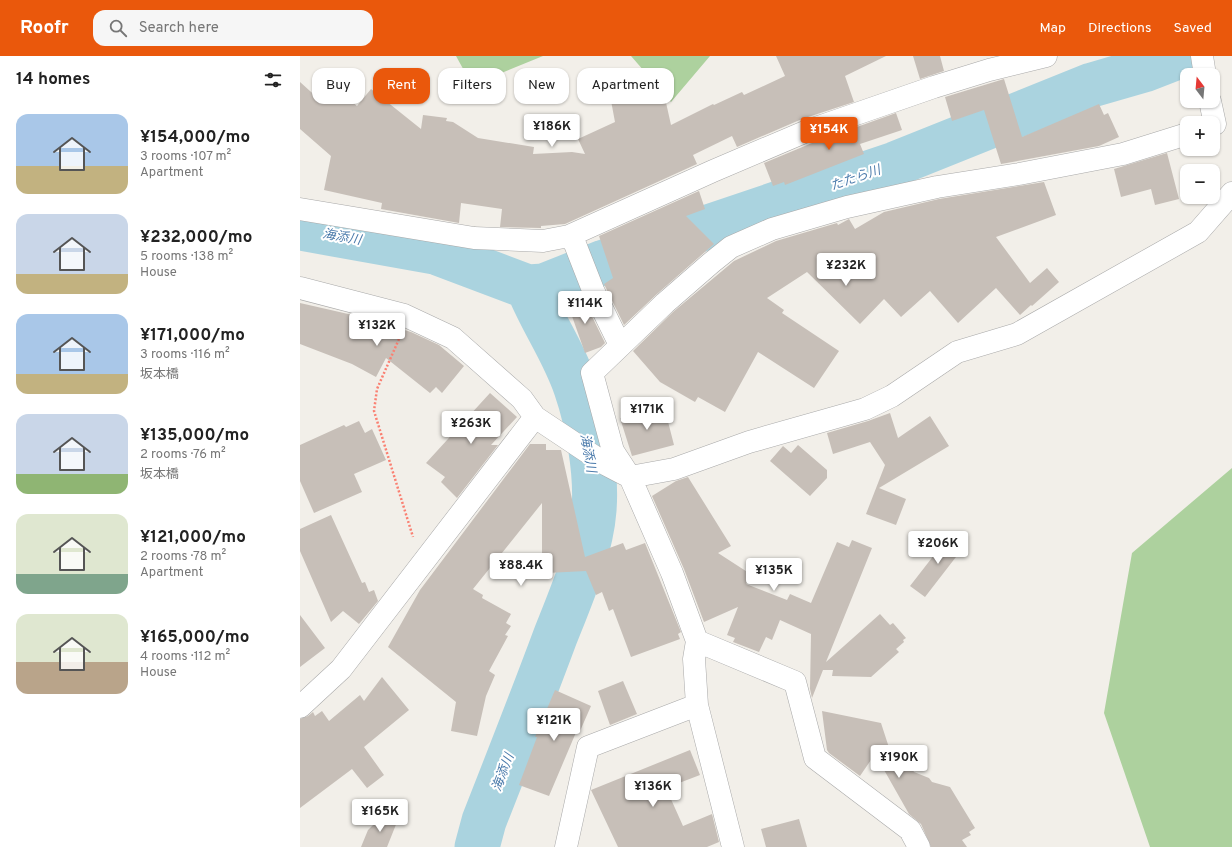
<!DOCTYPE html>
<meta charset="utf-8">
<style>
:root{--surface:#fff;--page:#f6f6f6;--text:#222;--muted:#767676;--accent:#ea580c}
body{margin:0;font-family:Overpass,"Noto Sans JP",sans-serif;background:var(--page);color:var(--text);height:100vh;display:flex;flex-direction:column;font-size:15px;white-space:nowrap}
*{box-sizing:border-box;margin:0}
p{font-size:13px;color:var(--muted)}
.icon{flex:none;width:22px;height:22px;fill:none;stroke:currentColor;stroke-width:2;stroke-linecap:round;stroke-linejoin:round}
.map{position:relative;flex:1;overflow:hidden}
.sheet{display:flex;flex-direction:column;background:var(--surface);width:300px}
.sheet>*{flex:none}
.guide{position:absolute;left:12px;top:12px;width:380px;height:36px;display:flex;gap:8px}
.needle{width:26px;rotate:344deg}
.fabs{position:absolute;left:880px;top:12px;display:grid;gap:8px}
.fabs a{display:grid;place-items:center;width:40px;height:40px;border-radius:8px;background:var(--surface);box-shadow:0 1px 3px #0004;font-size:20px}
.price{position:absolute;translate:-50% -34px;padding:0 9px;border-radius:4px;background:#fff;color:#222;font-size:13px;line-height:26px;filter:drop-shadow(0 1px 2px #0008)}
.price::after{content:'';position:absolute;left:50%;top:24px;width:12px;height:9px;margin-left:-6px;background:inherit;clip-path:polygon(0 0,100% 0,50% 100%)}
.price.on{background:var(--accent);color:#fff}
ul{padding:0;list-style:none}
li{display:flex;align-items:center;gap:12px;height:100px;padding:0 16px}
li span{display:grid;place-items:center;flex:none;width:112px;height:80px;border-radius:12px;color:#555}
li>.icon{margin-inline-start:auto}
span .icon{width:48px;height:48px;fill:#fffc;stroke-width:1}
li b{font-size:17px}
h2{display:flex;justify-content:space-between;align-items:center;height:48px;padding:0 16px;font-size:17px}
.tag{padding:0 14px;border-radius:12px;background:var(--surface);box-shadow:0 1px 3px #0004;font-size:14px;line-height:36px}
.tag.on{background:var(--accent);color:#fff}
header{display:flex;align-items:center;gap:24px;box-sizing:border-box;height:56px;padding:0 20px;background:var(--accent);color:#fff}
header strong{font-size:19px}
nav{display:flex;gap:22px;margin-inline-start:auto;font-size:14px}
.search{width:280px;height:36px;background:var(--page);display:flex;align-items:center;gap:10px;box-sizing:border-box;padding:0 14px;border-radius:12px;color:var(--muted);font-size:15px}
main{display:flex;flex:1;min-height:0}
.map>svg:first-child{display:block}
.forest{fill:#add19e}
.lines{fill:none;stroke-linecap:round;stroke-linejoin:round}
.river{stroke:#aad3df;stroke-width:45}
.building{fill:#c7bfb8}
.minor-casing{stroke:#a9a9a9;stroke-width:23}
.path{stroke:#fa8072;stroke-width:2.5;stroke-dasharray:2 2;stroke-linecap:butt}
.minor{stroke:#fff;stroke-width:22}
.labels{text-anchor:middle;stroke-width:4;stroke-linejoin:round;paint-order:stroke}
.water-label{font-size:13px;font-style:italic;fill:#4a7aab;stroke:#fff}
</style>
<header>
<strong>Roofr</strong>
<div class="search"><svg class="icon" aria-label="search" viewBox="0 0 24 24"><circle cx="10" cy="10" r="6"/><path d="M15 15l6 6"/></svg>Search here</div>
<nav><a>Map</a><a>Directions</a><a>Saved</a></nav>
</header>
<main>
<section class="sheet">
<h2>14 homes<svg class="icon" aria-label="filters" viewBox="0 0 24 24"><path d="M4 7h16M4 17h16"/><circle cx="9" cy="7" r="2"/><circle cx="15" cy="17" r="2"/></svg></h2>
<ul>
<li><span style="background:linear-gradient(#a9c7e8 65%,#c2b280 0)"><svg class="icon" aria-label="home" viewBox="0 0 24 24"><path d="M3 11l9-7 9 7M6 9v11h12V9"/></svg></span><div><b>¥154,000/mo</b><p>3 rooms · 107 m²</p><p>Apartment</p></div></li>
<li><span style="background:linear-gradient(#c9d6e8 75%,#c2b280 0)"><svg class="icon" aria-label="home" viewBox="0 0 24 24"><path d="M3 11l9-7 9 7M6 9v11h12V9"/></svg></span><div><b>¥232,000/mo</b><p>5 rooms · 138 m²</p><p>House</p></div></li>
<li><span style="background:linear-gradient(#a9c7e8 75%,#c2b280 0)"><svg class="icon" aria-label="home" viewBox="0 0 24 24"><path d="M3 11l9-7 9 7M6 9v11h12V9"/></svg></span><div><b>¥171,000/mo</b><p>3 rooms · 116 m²</p><p>坂本橋</p></div></li>
<li><span style="background:linear-gradient(#c9d6e8 75%,#8fb573 0)"><svg class="icon" aria-label="home" viewBox="0 0 24 24"><path d="M3 11l9-7 9 7M6 9v11h12V9"/></svg></span><div><b>¥135,000/mo</b><p>2 rooms · 76 m²</p><p>坂本橋</p></div></li>
<li><span style="background:linear-gradient(#dfe7d0 75%,#7fa58c 0)"><svg class="icon" aria-label="home" viewBox="0 0 24 24"><path d="M3 11l9-7 9 7M6 9v11h12V9"/></svg></span><div><b>¥121,000/mo</b><p>2 rooms · 78 m²</p><p>Apartment</p></div></li>
<li><span style="background:linear-gradient(#dfe7d0 60%,#b9a48a 0)"><svg class="icon" aria-label="home" viewBox="0 0 24 24"><path d="M3 11l9-7 9 7M6 9v11h12V9"/></svg></span><div><b>¥165,000/mo</b><p>4 rooms · 112 m²</p><p>House</p></div></li>
</ul>
</section>
<div class="map">
<svg width="932" height="791" viewBox="0 0 932 791">
<rect width="100%" height="100%" fill="#f2efe9"/>
<path class="forest" d="M156,0h87l-71,29z
M331,0h79l-39,46z
M932,412v379h-82l-46,-134 28,-160z"/>
<g class="lines">
<path class="river" d="M0,172l135,24 93,35 16,-1 60,-24 291,-98 197,-79 52,-15 36,-14
M177,791l7,-26c24,-61 48,-122 71,-184 15,-38 36,-86 39,-127 3,-37 -6,-87 -18,-122 -12,-36 -34,-66 -48,-101"/>
</g>
<path class="building" d="M476,0h110l-41,20 9,26 -52,17 -65,28 -5,-11 -39,19 4,9 -132,60 -24,2v2l-41,-1 2,-18 -41,-6 -2,20 -78,-14 1,-6 -58,-13 7,-34 -31,-27v-47l20,18 4,-4 7,5 9,-10 17,15 14,-17 50,40 2,-14 24,3 -1,3 7,1 25,16 56,9 -1,7 39,-2 13,2 -7,-15 37,-17 -6,-32 35,-7 1,4 15,-3 3,14h2l6,27 42,-21 1,1 28,-13 2,3 41,-19z
M613,0h27l4,15 -24,8z
M704,23l18,58 77,-33 5,11 4,-2 11,24 -20,9 -98,18 -17,-54 -32,11 -7,-24z
M596,57l6,17 -42,14 4,10 -79,31 -1,-3 -11,4 -9,-23 48,-20z
M867,97l12,46 -24,6 -4,-16 -30,8 -7,-28z
M744,126l12,33 -60,22 34,46 17,-15 12,14 -27,24 -1,-1 -11,10 -24,-27 -38,35 -28,-32 -29,26 -17,-18 -24,25 -53,-52 -40,26 17,12 -2,3 57,38 -25,37 -56,-36 -33,60 -27,-15 -3,5 -35,-20 -27,-31 40,-39 61,-51 42,-20 61,-18 1,2 11,-6 6,10 29,-17 55,-13z
M399,135l6,18 -19,7 28,28 -57,50 -33,31 -20,-41 9,-6 -14,-42z
M282,240l23,47 -4,4 -16,6 -18,-51z
M0,247l57,13 54,16 28,13 25,21 -22,27 -6,-6 -6,6 -44,-35 -10,19 -24,-13 -52,-20z
M190,337l27,24 -26,28h7l-41,53 -16,-16 4,-5 -19,-14z
M364,350l10,39 -42,11 -12,-38z
M590,357l8,25 32,-22 19,30 -70,42 27,11 -10,26 -30,-11 19,-49 -15,-23 -37,12 -6,-21 41,-12z
M59,365l6,12 7,-4 14,31 -32,14 8,18 -48,21 -14,-32v-36l44,-20 2,2z
M230,388h16v6h15l24,107 38,-14 3,7 19,-7 36,89 -3,2 2,5 -49,18 -18,-48 -4,2 -7,-19 -6,3 -10,-24 -39,2 -1,-13 -4,1v-58l-69,86 10,6 -1,3 29,16 -5,9 5,3 -6,9 3,1 -19,35 6,4 -9,21 -9,40 -26,-5 5,-29 -68,-55 32,-57z
M498,389l29,25v8l-17,18 -40,-35 13,-15 8,7z
M388,421l43,69 -13,7 34,22 -6,9 41,16 3,-6 21,9 26,-61 12,5 3,-7 20,8 -46,114 54,-48 10,11 3,-2 13,15 -3,2 1,2 -8,7 3,3 -28,25 -39,-1 1,-6h-10l-11,28 -2,-9 1,-55 -31,-14 -8,20 -6,-3 -7,15 -26,-10 2,-4 -8,-3 11,-28 -34,15 -20,-53 -32,-73 24,-15z
M31,459l31,68 3,-1 4,10 5,-2 4,11 -19,23 -16,-13 -12,11 -31,-71v-22z
M652,476l14,12 -41,53 -15,-11z
M0,559l25,33 -25,19z
M82,621l27,33 -45,37 20,28 -17,13 -15,-19 -52,39v-89l8,-3 5,-4 2,4 7,-5 7,10 31,-26 4,6z
M323,625l14,33 -27,11 -12,-34z
M255,634l36,16 -11,25 -3,-1 -28,66 -30,-11 18,-48h-2z
M522,655l59,12 13,40 11,-7 9,16 15,6 3,4 18,5 25,41 -6,4 2,3 -9,5 5,7h-36l-10,-23 -12,-10 -34,-60 -15,22 -31,-23 -2,-3z
M390,694l10,25 -34,13 17,38 29,-12 7,28 -12,5h-89l-27,-57z
M82,760l15,6 -10,25h-26l7,-17z
M499,763l8,28h-41l-5,-18z"/>
<g class="lines">
<g class="minor-casing">
<path id="minor" d="M902,0l3,19
M910,45l5,23
M0,153l174,29 69,3 26,-5 144,-65 94,-40 127,-44 55,-17 57,-14
M269,180l6,8 18,46 27,55
M0,232l104,27 49,23 69,61 13,18 72,48 23,12 44,-8 75,-27 116,-33 27,-13 65,-44 60,-18 181,-102 34,-39
M397,585l98,41 20,76 95,72 9,17
M0,651l41,-38 194,-252
M266,791l22,-100 109,-42
M433,791l-36,-142 -3,-46 3,-18 -25,-68 -42,-96 -17,-26 -21,-78 73,-70 46,-40 20,-16 41,-18 75,-22 90,-20 82,-13 104,-20 64,-20"/>
</g>
<path class="path" d="M99,283l-22,50 -3,22 39,126"/>
<use href="#minor" class="minor"/>
</g>
<g class="labels">
<g class="water-label">
<text transform="translate(555 121) rotate(-19)" y="5">たたら川</text>
<text transform="translate(42 180) rotate(10)" y="5">海添川</text>
<text transform="translate(289 397) rotate(80)" y="5">海添川</text>
<text transform="translate(202 716) rotate(-69)" y="5">海添川</text>
</g>
</g>
</svg>
<div class="fabs">
<a><svg class="needle" viewBox="-14 -14 28 28"><path d="M0-13l5 13h-10z" fill="#e53935"/><path d="M0 13l5-13h-10z" fill="#767676"/></svg></a>
<a>+</a>
<a>−</a>
</div>
<b class="price" style="left:252px;top:92px">¥186K</b>
<b class="price on" style="left:529px;top:95px">¥154K</b>
<b class="price" style="left:546px;top:231px">¥232K</b>
<b class="price" style="left:285px;top:269px">¥114K</b>
<b class="price" style="left:77px;top:291px">¥132K</b>
<b class="price" style="left:347px;top:375px">¥171K</b>
<b class="price" style="left:171px;top:389px">¥263K</b>
<b class="price" style="left:638px;top:509px">¥206K</b>
<b class="price" style="left:221px;top:531px">¥88.4K</b>
<b class="price" style="left:474px;top:536px">¥135K</b>
<b class="price" style="left:254px;top:686px">¥121K</b>
<b class="price" style="left:599px;top:723px">¥190K</b>
<b class="price" style="left:353px;top:752px">¥136K</b>
<b class="price" style="left:80px;top:777px">¥165K</b>
<div class="guide">
<a class="tag">Buy</a>
<a class="tag on">Rent</a>
<a class="tag">Filters</a>
<a class="tag">New</a>
<a class="tag">Apartment</a>
</div>
</div>
</main>
